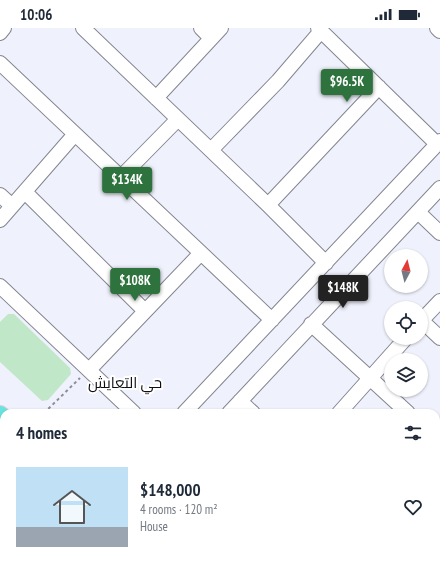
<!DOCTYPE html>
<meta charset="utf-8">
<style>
:root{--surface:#fff;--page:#f2f2f3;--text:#1f2937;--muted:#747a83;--line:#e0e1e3;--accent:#2e723d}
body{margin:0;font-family:"PT Sans Narrow",Cairo,sans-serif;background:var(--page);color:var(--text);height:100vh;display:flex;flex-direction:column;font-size:15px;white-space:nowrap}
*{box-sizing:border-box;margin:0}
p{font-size:13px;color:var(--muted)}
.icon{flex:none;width:22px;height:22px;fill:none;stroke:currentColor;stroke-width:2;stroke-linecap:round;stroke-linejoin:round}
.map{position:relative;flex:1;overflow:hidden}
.sheet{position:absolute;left:0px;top:381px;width:440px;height:156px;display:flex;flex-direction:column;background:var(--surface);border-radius:12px 12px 0 0;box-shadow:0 1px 3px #0004}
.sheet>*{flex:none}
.needle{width:26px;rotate:7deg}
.fabs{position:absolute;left:384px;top:221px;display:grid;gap:8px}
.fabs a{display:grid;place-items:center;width:44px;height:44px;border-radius:50%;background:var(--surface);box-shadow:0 1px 3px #0004;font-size:20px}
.price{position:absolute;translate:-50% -34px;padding:0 9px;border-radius:4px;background:var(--accent);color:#fff;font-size:13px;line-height:26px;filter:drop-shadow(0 1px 2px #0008)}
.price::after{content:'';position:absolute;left:50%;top:24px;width:12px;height:9px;margin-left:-6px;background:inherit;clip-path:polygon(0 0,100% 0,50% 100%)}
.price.selected{background:#222;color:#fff}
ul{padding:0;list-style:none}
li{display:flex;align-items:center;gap:12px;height:100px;padding:0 16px}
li+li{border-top:1px solid var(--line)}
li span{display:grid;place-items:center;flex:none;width:112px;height:80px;border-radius:0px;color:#555}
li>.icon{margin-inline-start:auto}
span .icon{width:48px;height:48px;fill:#fffc;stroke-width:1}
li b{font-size:17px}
h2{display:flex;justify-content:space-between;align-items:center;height:48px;padding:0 16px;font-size:17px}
.status{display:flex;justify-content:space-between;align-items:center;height:28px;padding:0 20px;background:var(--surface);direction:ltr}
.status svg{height:11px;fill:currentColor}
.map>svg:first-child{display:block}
.green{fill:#c1e7c9}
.building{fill:#d1c7cd}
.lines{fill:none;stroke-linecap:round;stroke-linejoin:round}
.minor-casing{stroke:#83858f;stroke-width:16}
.major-casing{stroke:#cfcfd0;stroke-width:20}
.path{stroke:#8d8e96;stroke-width:2;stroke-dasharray:3 3;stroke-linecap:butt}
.minor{stroke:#fff;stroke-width:14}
.major{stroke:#67e4e0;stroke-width:18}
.labels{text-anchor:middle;stroke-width:4;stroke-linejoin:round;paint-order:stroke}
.neighbourhood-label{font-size:15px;fill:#0e0e12;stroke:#fff}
</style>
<div class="status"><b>10:06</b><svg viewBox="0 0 49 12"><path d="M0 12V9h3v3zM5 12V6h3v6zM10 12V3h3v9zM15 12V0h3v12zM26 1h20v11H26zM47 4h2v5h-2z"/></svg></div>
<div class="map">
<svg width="440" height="537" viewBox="0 0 440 537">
<rect width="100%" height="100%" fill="#eff1fc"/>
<path class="green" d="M8,286h6l56,54 1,6 -23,26 -6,1 -42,-39v-40z"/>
<path class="building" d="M4,450v16h-4v-14h3z"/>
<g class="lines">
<g class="minor-casing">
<path id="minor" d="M83,0l185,177 58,58
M201,0l10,10
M318,0l119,116
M437,0l3,3
M0,5l4,-5
M0,35l272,257
M156,70l65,-70
M211,122l67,-69 43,-50
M121,149l57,-58
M25,164l120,119
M0,167l12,11
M268,177l111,-118
M418,184l22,21
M0,192l75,-86
M0,258l134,127
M421,293l19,-20
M422,293l18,17
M311,296l97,89
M89,342l112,-117
M240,373l13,12
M184,385l256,-272
M229,385l211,-225
M339,385l67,-75
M436,410l4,4
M0,492l4,4
M298,533l4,4
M408,533l4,4
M12,537l4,-4
M427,537l4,-4"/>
</g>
<g class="major-casing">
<path id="major" d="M0,387l4,4
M0,412l4,3
M129,533l4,4
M154,533l4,4"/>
</g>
<path class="path" d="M44,385l36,-35"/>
<use href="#minor" class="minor"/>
<use href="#major" class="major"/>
</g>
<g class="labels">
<g class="neighbourhood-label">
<text x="125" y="360">حي التعايش</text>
</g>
</g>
</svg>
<div class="fabs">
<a><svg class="needle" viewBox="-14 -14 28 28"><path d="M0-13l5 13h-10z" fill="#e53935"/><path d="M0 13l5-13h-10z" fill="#747a83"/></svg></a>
<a><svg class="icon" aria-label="locate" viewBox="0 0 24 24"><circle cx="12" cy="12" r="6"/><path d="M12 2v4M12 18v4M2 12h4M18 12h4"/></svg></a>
<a><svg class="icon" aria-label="layers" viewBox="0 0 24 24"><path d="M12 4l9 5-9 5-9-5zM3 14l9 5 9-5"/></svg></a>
</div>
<b class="price" style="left:347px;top:75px">$96.5K</b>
<b class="price" style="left:127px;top:173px">$134K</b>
<b class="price" style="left:135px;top:274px">$108K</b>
<b class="price selected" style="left:343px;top:281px">$148K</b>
<section class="sheet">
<h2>4 homes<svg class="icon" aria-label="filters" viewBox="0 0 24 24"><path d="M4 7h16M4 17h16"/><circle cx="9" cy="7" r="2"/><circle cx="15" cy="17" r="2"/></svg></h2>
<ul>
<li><span style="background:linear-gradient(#bfe0f5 75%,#9aa5b1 0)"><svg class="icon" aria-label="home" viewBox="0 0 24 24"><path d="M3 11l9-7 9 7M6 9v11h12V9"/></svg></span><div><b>$148,000</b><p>4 rooms · 120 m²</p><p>House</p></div><svg class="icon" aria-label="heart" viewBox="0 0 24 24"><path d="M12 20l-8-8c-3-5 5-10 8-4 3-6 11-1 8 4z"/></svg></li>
</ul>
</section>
</div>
